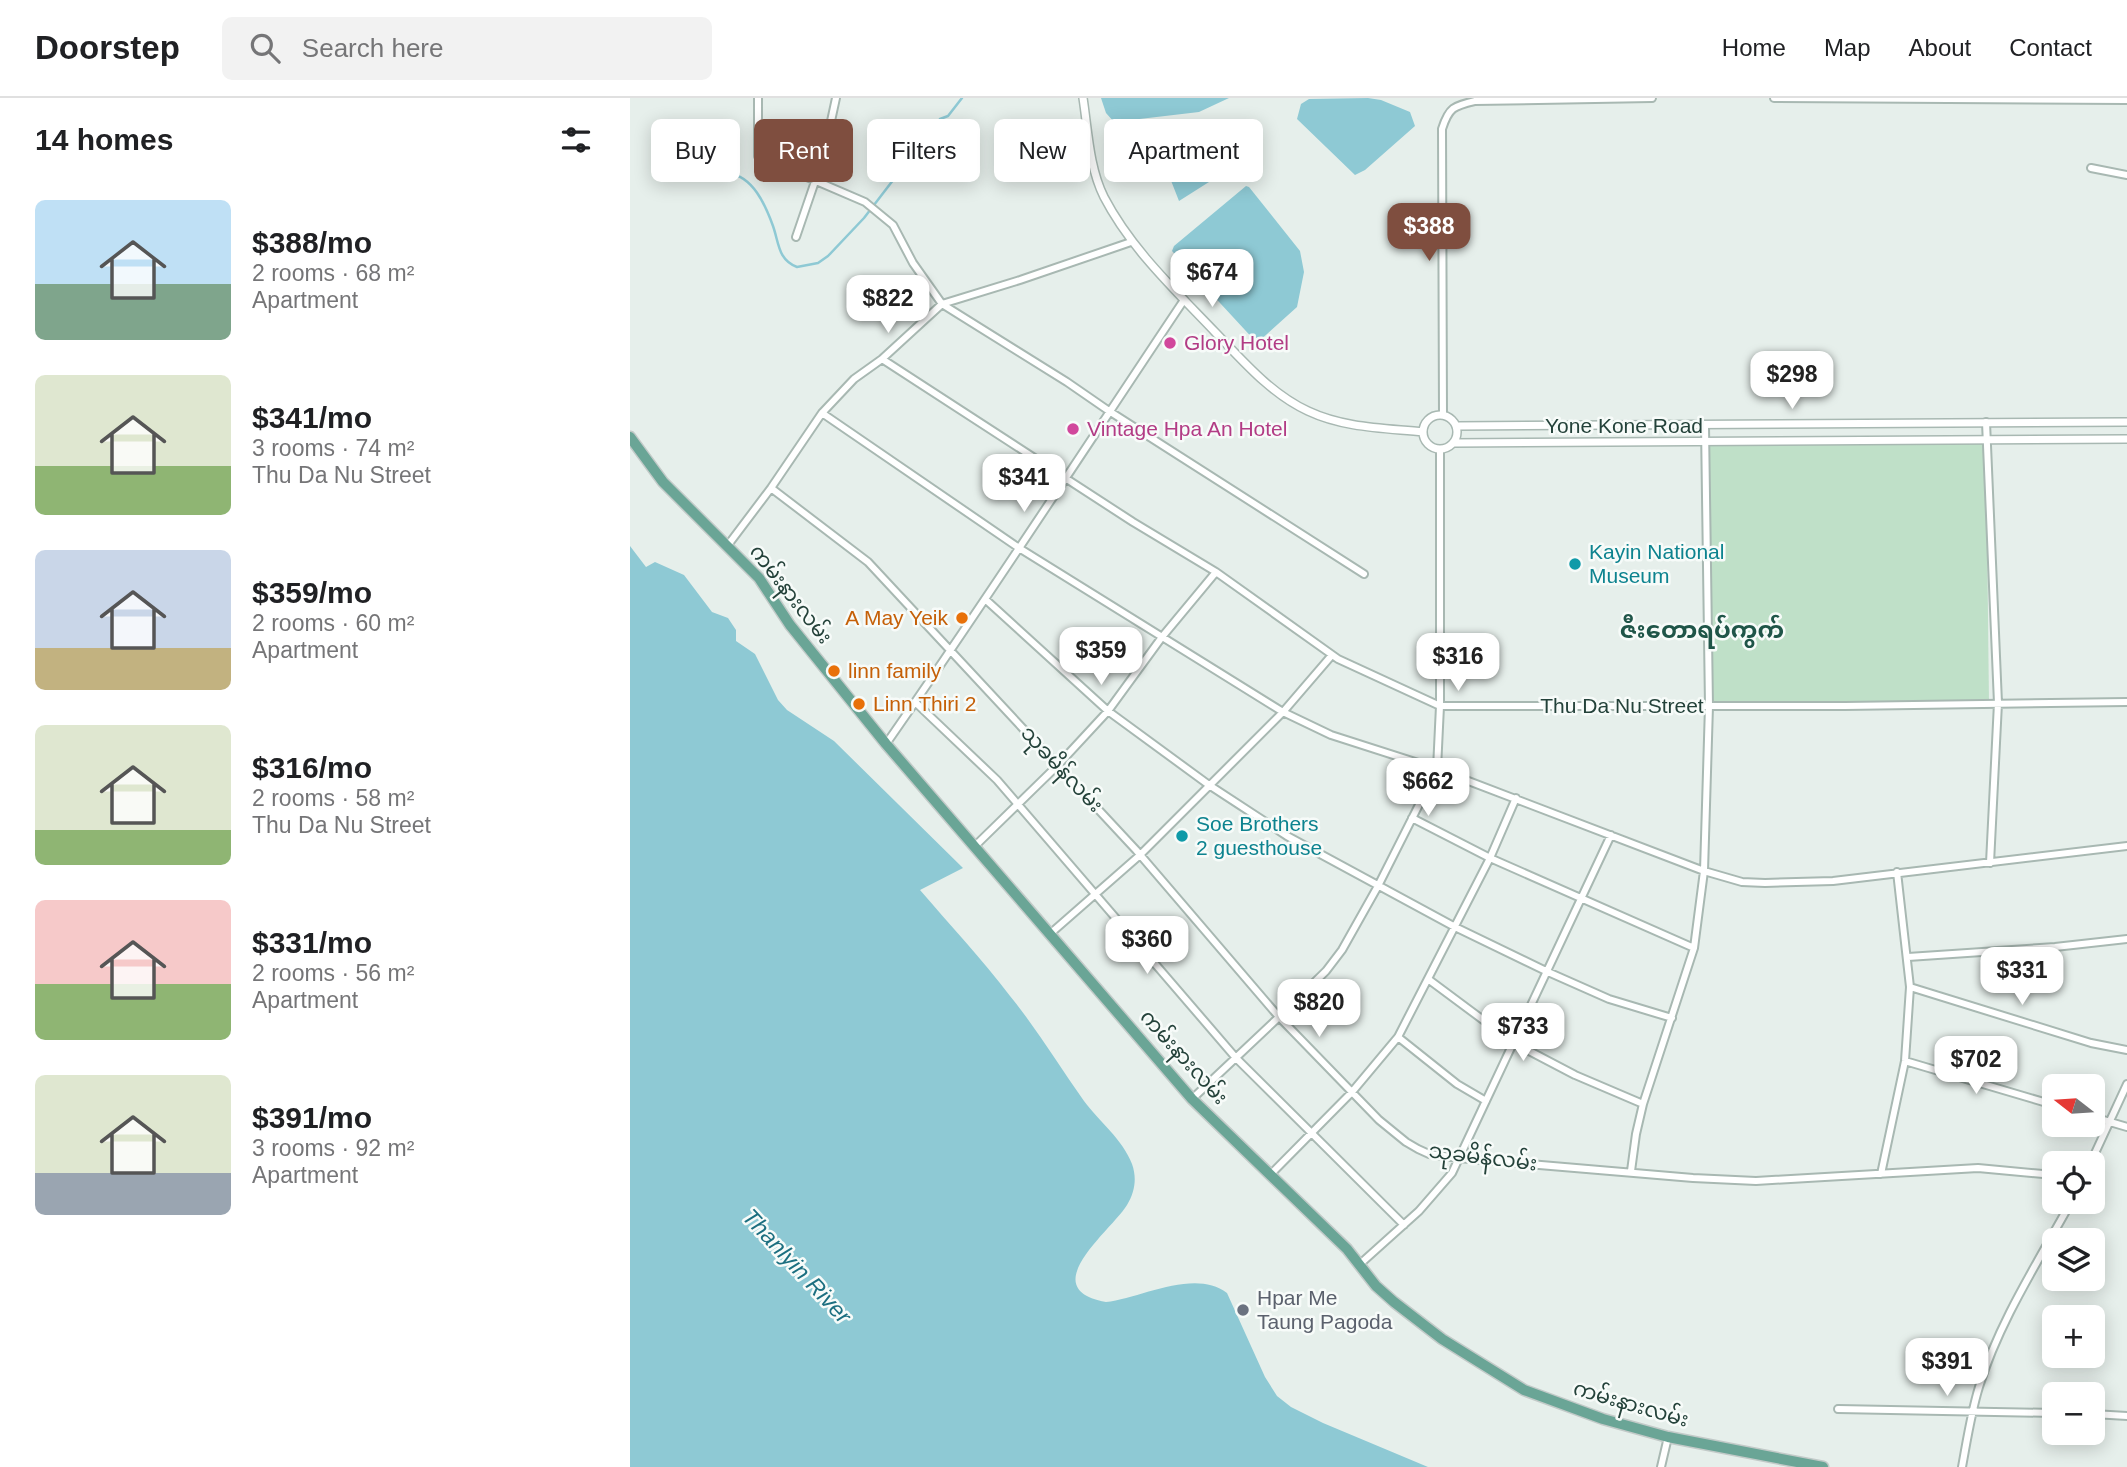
<!DOCTYPE html>
<meta charset="utf-8">
<style>
:root{--surface:#fff;--page:#f2f2f2;--text:#202124;--muted:#757577;--line:#e0e0e0;--accent:#7f4e3f}
body{margin:0;font-family:Helvetica,"Noto Sans Myanmar",sans-serif;background:var(--page);color:var(--text);height:100vh;display:flex;flex-direction:column;font-size:26px;white-space:nowrap}
*{box-sizing:border-box;margin:0}
p{font-size:23px;color:var(--muted)}
.icon{flex:none;width:38px;height:38px;fill:none;stroke:currentColor;stroke-width:2;stroke-linecap:round;stroke-linejoin:round}
.map{position:relative;flex:1;overflow:hidden}
.side{display:flex;flex-direction:column;background:var(--surface);width:630px}
.side>*{flex:none}
.top-card{position:absolute;left:21px;top:21px;width:665px;height:63px;display:flex;gap:14px}
.needle{width:46px;rotate:287deg}
.buttons{position:absolute;left:1412px;top:976px;display:grid;gap:14px}
.buttons a{display:grid;place-items:center;width:63px;height:63px;border-radius:10px;background:var(--surface);box-shadow:0 4px 18px #0003;font-size:35px}
.price{position:absolute;translate:-50% -60px;padding:0 16px;border-radius:14px;background:#fff;color:#222;font-size:23px;line-height:46px;filter:drop-shadow(0 2px 4px #0008)}
.price::after{content:'';position:absolute;left:50%;top:42px;width:21px;height:16px;margin-left:-10px;background:inherit;clip-path:polygon(0 0,100% 0,50% 100%)}
.price.on{background:var(--accent);color:#fff}
ul{padding:0;list-style:none}
li{display:flex;align-items:center;gap:21px;height:175px;padding:0 35px}
li span{display:grid;place-items:center;flex:none;width:196px;height:140px;border-radius:10px;color:#555}
li>.icon{margin-inline-start:auto}
span .icon{width:84px;height:84px;fill:#fffc;stroke-width:1}
li b{font-size:30px}
h2{display:flex;justify-content:space-between;align-items:center;height:84px;padding:0 35px;font-size:30px}
.pill{padding:0 24px;border-radius:10px;background:var(--surface);box-shadow:0 4px 18px #0003;font-size:24px;line-height:63px}
.pill.on{background:var(--accent);color:#fff}
header{display:flex;align-items:center;gap:42px;box-sizing:border-box;height:98px;padding:0 35px;background:var(--surface);border-bottom:2px solid var(--line)}
header strong{font-size:33px}
nav{display:flex;gap:38px;margin-inline-start:auto;font-size:24px}
.search{width:490px;height:63px;background:var(--page);display:flex;align-items:center;gap:18px;box-sizing:border-box;padding:0 24px;border-radius:10px;color:var(--muted);font-size:26px}
main{display:flex;flex:1;min-height:0}
.map>svg:first-child{display:block}
.green{fill:#bfe0c8}
.water{fill:#8ec9d4}
.lines{fill:none;stroke-linecap:round;stroke-linejoin:round}
.stream{stroke:#8ec9d4;stroke-width:2.5}
.minor-casing{stroke:#a8b8b2;stroke-width:10}
.tertiary-casing{stroke:#a8b8b2;stroke-width:10}
.primary-casing{stroke:#c2cac8;stroke-width:13}
.minor{stroke:#fff;stroke-width:6}
.tertiary{stroke:#fff;stroke-width:7}
.primary{stroke:#6aa596;stroke-width:10}
.hotel-dot{fill:#d1479c;stroke:#f7fbf9;stroke-width:2.5}
.culture-dot{fill:#0f9aa8;stroke:#f7fbf9;stroke-width:2.5}
.food-dot{fill:#e8710a;stroke:#f7fbf9;stroke-width:2.5}
.worship-dot{fill:#6b7280;stroke:#f7fbf9;stroke-width:2.5}
.labels{text-anchor:middle;stroke-width:5;stroke-linejoin:round;paint-order:stroke}
.hotel-label{font-size:21px;fill:#b23c85;stroke:#f7fbf9;text-anchor:start}
.street-label{font-size:21px;fill:#24423a;stroke:#f7fbf9}
.culture-label{font-size:21px;fill:#0d838f;stroke:#f7fbf9;text-anchor:start}
.food-label{font-size:21px;fill:#c56008;stroke:#f7fbf9;text-anchor:start}
.worship-label{font-size:21px;fill:#5b616d;stroke:#f7fbf9;text-anchor:start}
.water-label{font-size:23px;font-style:italic;fill:#1c6f80;stroke:#f7fbf9}
.quarter-label{font-size:24px;font-weight:bold;fill:#1f5548;stroke:#f7fbf9}
</style>
<header>
<strong>Doorstep</strong>
<div class="search"><svg class="icon" aria-label="search" viewBox="0 0 24 24"><circle cx="10" cy="10" r="6"/><path d="M15 15l6 6"/></svg>Search here</div>
<nav><a>Home</a><a>Map</a><a>About</a><a>Contact</a></nav>
</header>
<main>
<section class="side">
<h2>14 homes<svg class="icon" aria-label="filters" viewBox="0 0 24 24"><path d="M4 7h16M4 17h16"/><circle cx="9" cy="7" r="2"/><circle cx="15" cy="17" r="2"/></svg></h2>
<ul>
<li><span style="background:linear-gradient(#bfe0f5 60%,#7fa58c 0)"><svg class="icon" aria-label="home" viewBox="0 0 24 24"><path d="M3 11l9-7 9 7M6 9v11h12V9"/></svg></span><div><b>$388/mo</b><p>2 rooms · 68 m²</p><p>Apartment</p></div></li>
<li><span style="background:linear-gradient(#dfe7d0 65%,#8fb573 0)"><svg class="icon" aria-label="home" viewBox="0 0 24 24"><path d="M3 11l9-7 9 7M6 9v11h12V9"/></svg></span><div><b>$341/mo</b><p>3 rooms · 74 m²</p><p>Thu Da Nu Street</p></div></li>
<li><span style="background:linear-gradient(#c9d6e8 70%,#c2b280 0)"><svg class="icon" aria-label="home" viewBox="0 0 24 24"><path d="M3 11l9-7 9 7M6 9v11h12V9"/></svg></span><div><b>$359/mo</b><p>2 rooms · 60 m²</p><p>Apartment</p></div></li>
<li><span style="background:linear-gradient(#dfe7d0 75%,#8fb573 0)"><svg class="icon" aria-label="home" viewBox="0 0 24 24"><path d="M3 11l9-7 9 7M6 9v11h12V9"/></svg></span><div><b>$316/mo</b><p>2 rooms · 58 m²</p><p>Thu Da Nu Street</p></div></li>
<li><span style="background:linear-gradient(#f6c9c9 60%,#8fb573 0)"><svg class="icon" aria-label="home" viewBox="0 0 24 24"><path d="M3 11l9-7 9 7M6 9v11h12V9"/></svg></span><div><b>$331/mo</b><p>2 rooms · 56 m²</p><p>Apartment</p></div></li>
<li><span style="background:linear-gradient(#dfe7d0 70%,#9aa5b1 0)"><svg class="icon" aria-label="home" viewBox="0 0 24 24"><path d="M3 11l9-7 9 7M6 9v11h12V9"/></svg></span><div><b>$391/mo</b><p>3 rooms · 92 m²</p><p>Apartment</p></div></li>
</ul>
</section>
<div class="map">
<svg width="1497" height="1369" viewBox="0 0 1497 1369">
<rect width="100%" height="100%" fill="#e6efeb"/>
<path class="green" d="M1356,341l3,266 -280,1 -5,-265z"/>
<path class="water" d="M471,0h128l-30,14 -85,10 -8,-9z
M738,0l13,2 29,12 5,14 -50,44 -10,5 -58,-56 4,-15 8,-5z
M594,34l15,31 -60,38 -22,-56z
M616,88l3,1 51,64 4,21 -7,35 -40,36 -85,-92 2,-5z
M0,448l16,21 9,-5 29,13 28,37 16,6 8,12v11l19,13 23,46 9,10 47,31 129,127 -43,22c30,35 62,69 90,106 27,33 49,70 74,105 15,20 39,39 48,63 5,14 3,28 -5,41 -15,25 -94,84 -21,97 35,-4 89,-34 121,-9l38,84 12,19 14,11 32,16 105,44h-798z"/>
<g class="lines">
<path class="stream" d="M99,75c24,4 36,31 44,53 6,17 5,34 24,41l21,-4 10,-7 36,-38 76,-99 8,-3 14,-18"/>
<g class="minor-casing">
<path id="minor" d="M128,0v58l107,46 28,23 20,38 29,41 125,78 42,29 255,163
M1144,0l353,2
M1461,70l36,7
M166,139l27,-79 13,-60
M252,261l251,163 83,50 122,87 102,47h405l282,-4
M192,315l197,135 264,164 48,23 106,34 267,102 38,11 23,1 68,-2 294,-35
M813,317l-1,-286c7,-22 12,-23 33,-28l177,-3
M1356,324l12,281 -8,160
M141,390l97,74 268,288 143,167 100,103 27,22 12,7 11,5 29,4 235,20 63,3 222,-13 76,7
M98,447l43,-57 51,-75 32,-34 28,-20 60,-55 78,-24 111,-38
M355,501l123,112 101,74 78,51 168,91 93,45 61,27 63,19
M285,604l82,78 239,278 168,167
M256,646c102,-146 199,-296 298,-444
M782,720l78,40 204,90
M345,748l83,-81 50,-54 54,-74 54,-65
M421,835l89,-78 143,-143 49,-57
M1278,859l147,-10 72,-8
M798,881l86,64 61,32 68,29
M1280,889l181,56 36,7
M768,939l59,47 29,17
M1275,963l149,44
M562,1001l87,-82 47,-46 16,-21 36,-64 59,-117 3,-63v-256
M1463,1019l34,10
M1460,1066l37,-80
M1001,1073l5,-37 7,-30 51,-156 10,-77 5,-165 -4,-280
M641,1076l81,-82 46,-55 92,-179 26,-60
M1251,1076l24,-113 5,-74 -13,-115
M730,1166l59,-53 33,-38 159,-338
M1208,1311l216,4
M1463,1316l34,2
M1031,1369l7,-30
M1332,1369c5,-27 9,-54 17,-80 20,-65 59,-125 92,-185"/>
</g>
<g class="tertiary-casing">
<path id="tertiary" d="M453,0c5,32 6,69 21,99 27,52 71,93 111,135 28,29 56,62 93,79 36,17 76,17 115,21
M793 334a17 17 0 1 1 34 0a17 17 0 1 1-34 0Z
M827,328l670,-4
M824,345l673,-4"/>
</g>
<g class="primary-casing">
<path id="primary" d="M0,339l33,45 96,96 31,47 96,119 306,355 155,150 29,37 18,16 48,37 82,51 79,29 65,18 155,30"/>
</g>
<use href="#minor" class="minor"/>
<use href="#tertiary" class="tertiary"/>
<use href="#primary" class="primary"/>
</g>
<g class="hotel-dot">
<circle cx="540" cy="245" r="7"/>
<circle cx="443" cy="331" r="7"/>
</g>
<g class="culture-dot">
<circle cx="945" cy="466" r="7"/>
<circle cx="552" cy="738" r="7"/>
</g>
<g class="food-dot">
<circle cx="332" cy="520" r="7"/>
<circle cx="204" cy="573" r="7"/>
<circle cx="229" cy="606" r="7"/>
</g>
<circle class="worship-dot" cx="613" cy="1212" r="7"/>
<g class="labels">
<g class="hotel-label">
<text x="554" y="252">Glory Hotel</text>
<text x="457" y="338">Vintage Hpa An Hotel</text>
</g>
<g class="street-label">
<text x="994" y="335">Yone Kone Road</text>
<text transform="translate(161 496) rotate(52)" y="7">ကမ်းနားလမ်း</text>
<text x="992" y="615">Thu Da Nu Street</text>
<text transform="translate(432 671) rotate(47)" y="7">သုခမိန်လမ်း</text>
<text transform="translate(554 959) rotate(48)" y="7">ကမ်းနားလမ်း</text>
<text transform="translate(853 1059) rotate(7)" y="7">သုခမိန်လမ်း</text>
<text transform="translate(1001 1306) rotate(16)" y="7">ကမ်းနားလမ်း</text>
</g>
<g class="culture-label">
<text x="959" y="461">Kayin National<tspan x="959" dy="24">Museum</tspan></text>
<text x="566" y="733">Soe Brothers<tspan x="566" dy="24">2 guesthouse</tspan></text>
</g>
<g class="food-label">
<text x="318" y="527" text-anchor="end">A May Yeik</text>
<text x="218" y="580">linn family</text>
<text x="243" y="613">Linn Thiri 2</text>
</g>
<g class="worship-label">
<text x="627" y="1207">Hpar Me<tspan x="627" dy="24">Taung Pagoda</tspan></text>
</g>
<g class="water-label">
<text transform="translate(167 1168) rotate(47)" y="8">Thanlyin River</text>
</g>
<g class="quarter-label">
<text x="1072" y="540">ဇီးတောရပ်ကွက်</text>
</g>
</g>
</svg>
<div class="buttons">
<a><svg class="needle" viewBox="-14 -14 28 28"><path d="M0-13l5 13h-10z" fill="#e53935"/><path d="M0 13l5-13h-10z" fill="#757577"/></svg></a>
<a><svg class="icon" aria-label="locate" viewBox="0 0 24 24"><circle cx="12" cy="12" r="6"/><path d="M12 2v4M12 18v4M2 12h4M18 12h4"/></svg></a>
<a><svg class="icon" aria-label="layers" viewBox="0 0 24 24"><path d="M12 4l9 5-9 5-9-5zM3 14l9 5 9-5"/></svg></a>
<a>+</a>
<a>−</a>
</div>
<b class="price on" style="left:799px;top:165px">$388</b>
<b class="price" style="left:582px;top:211px">$674</b>
<b class="price" style="left:258px;top:237px">$822</b>
<b class="price" style="left:1162px;top:313px">$298</b>
<b class="price" style="left:394px;top:416px">$341</b>
<b class="price" style="left:471px;top:589px">$359</b>
<b class="price" style="left:828px;top:595px">$316</b>
<b class="price" style="left:798px;top:720px">$662</b>
<b class="price" style="left:517px;top:878px">$360</b>
<b class="price" style="left:1392px;top:909px">$331</b>
<b class="price" style="left:689px;top:941px">$820</b>
<b class="price" style="left:893px;top:965px">$733</b>
<b class="price" style="left:1346px;top:998px">$702</b>
<b class="price" style="left:1317px;top:1300px">$391</b>
<div class="top-card">
<a class="pill">Buy</a>
<a class="pill on">Rent</a>
<a class="pill">Filters</a>
<a class="pill">New</a>
<a class="pill">Apartment</a>
</div>
</div>
</main>
